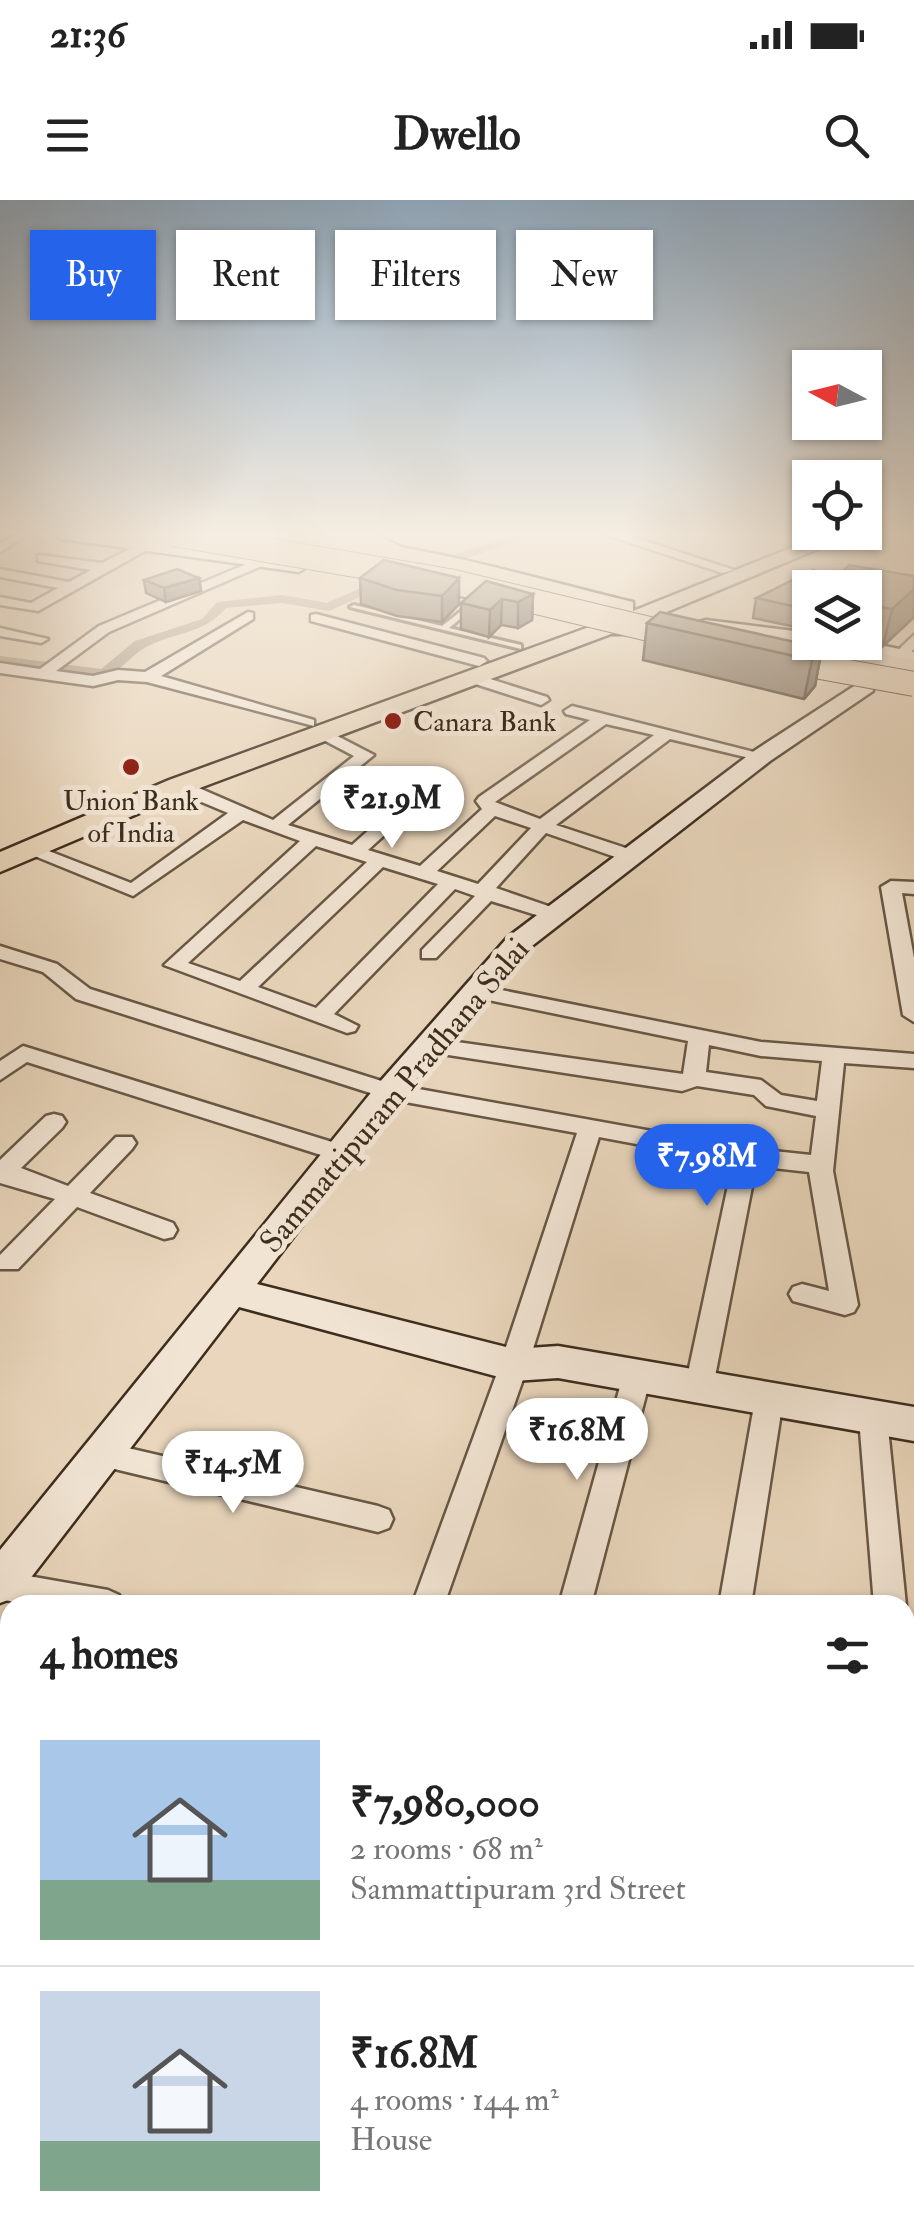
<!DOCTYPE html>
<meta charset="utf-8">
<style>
:root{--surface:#fff;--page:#f2f2f2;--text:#222;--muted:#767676;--line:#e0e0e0;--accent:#2563eb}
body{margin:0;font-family:"IM FELL Double Pica",serif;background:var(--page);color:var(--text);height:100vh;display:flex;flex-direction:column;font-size:38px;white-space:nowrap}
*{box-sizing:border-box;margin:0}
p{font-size:32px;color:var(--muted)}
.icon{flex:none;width:55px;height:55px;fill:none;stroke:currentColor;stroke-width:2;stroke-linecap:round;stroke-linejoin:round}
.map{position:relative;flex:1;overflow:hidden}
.sheet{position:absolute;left:0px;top:1395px;width:915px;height:642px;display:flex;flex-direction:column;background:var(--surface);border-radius:30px 30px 0 0;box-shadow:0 2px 8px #0004}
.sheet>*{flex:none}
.hud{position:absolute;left:30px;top:30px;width:855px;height:90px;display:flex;gap:20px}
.needle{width:65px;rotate:277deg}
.fabs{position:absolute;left:792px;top:150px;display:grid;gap:20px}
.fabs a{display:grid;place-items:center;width:90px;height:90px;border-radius:0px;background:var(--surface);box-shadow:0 2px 8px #0004;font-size:50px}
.price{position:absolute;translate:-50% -85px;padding:0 22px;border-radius:35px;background:#fff;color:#222;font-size:32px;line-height:65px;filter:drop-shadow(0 2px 5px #0008)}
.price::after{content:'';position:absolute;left:50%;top:60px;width:30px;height:22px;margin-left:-15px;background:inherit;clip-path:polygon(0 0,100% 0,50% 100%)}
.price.current{background:var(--accent);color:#fff}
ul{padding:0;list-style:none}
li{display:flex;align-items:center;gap:30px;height:250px;padding:0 40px}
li+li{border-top:2px solid var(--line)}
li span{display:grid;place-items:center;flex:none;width:280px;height:200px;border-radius:0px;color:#555}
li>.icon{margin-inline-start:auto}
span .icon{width:120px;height:120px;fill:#fffc;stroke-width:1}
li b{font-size:42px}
h2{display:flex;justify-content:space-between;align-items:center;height:120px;padding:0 40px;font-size:42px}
.chip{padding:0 35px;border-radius:0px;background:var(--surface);box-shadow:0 2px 8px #0004;font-size:35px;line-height:90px}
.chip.current{background:var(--accent);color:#fff}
.status{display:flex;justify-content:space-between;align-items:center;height:70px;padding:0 50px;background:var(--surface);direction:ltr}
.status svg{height:28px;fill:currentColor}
header{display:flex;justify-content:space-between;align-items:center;height:130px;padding:0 40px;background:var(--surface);font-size:45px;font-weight:700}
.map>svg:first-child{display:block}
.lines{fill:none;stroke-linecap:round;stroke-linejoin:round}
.canal{fill:#af9d86;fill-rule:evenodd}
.lane-casing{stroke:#685744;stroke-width:6}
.street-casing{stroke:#685744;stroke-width:5}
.secondary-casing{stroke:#3d2d1c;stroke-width:5}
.primary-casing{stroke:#3d2d1c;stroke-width:5}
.lane{fill:#f1e4d3;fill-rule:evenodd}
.street{fill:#f1e4d3;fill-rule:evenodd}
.secondary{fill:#f1e4d3;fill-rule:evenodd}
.primary{fill:#e9d6bc;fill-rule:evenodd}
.primary-bridge-casing{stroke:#3d2d1c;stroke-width:26;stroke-linecap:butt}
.primary-bridge{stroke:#e9d6bc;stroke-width:24}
.wall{fill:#81725f;stroke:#3d2d1c;stroke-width:2.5}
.shaded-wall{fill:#695d4e;stroke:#3d2d1c;stroke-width:2.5}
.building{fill:#96856f;stroke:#3d2d1c;stroke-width:2.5}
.poi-dot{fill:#8f2418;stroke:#f1e4d3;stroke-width:4}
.labels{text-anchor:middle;stroke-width:10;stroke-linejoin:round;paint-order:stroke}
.far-poi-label{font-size:28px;fill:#3d2d1c;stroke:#f1e4d3;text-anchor:start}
.street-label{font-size:32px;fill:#3d2d1c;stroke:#f1e4d3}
</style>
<div class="status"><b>21:36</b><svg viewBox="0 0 49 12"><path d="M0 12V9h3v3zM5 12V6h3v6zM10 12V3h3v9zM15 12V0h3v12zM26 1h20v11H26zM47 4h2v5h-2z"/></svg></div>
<header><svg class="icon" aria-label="menu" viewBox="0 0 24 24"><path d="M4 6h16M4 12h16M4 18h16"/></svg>Dwello<svg class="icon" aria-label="search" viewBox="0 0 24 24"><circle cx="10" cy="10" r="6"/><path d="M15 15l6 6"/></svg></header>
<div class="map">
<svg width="914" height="2037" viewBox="0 0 914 2037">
<rect width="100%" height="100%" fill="#e9d6bc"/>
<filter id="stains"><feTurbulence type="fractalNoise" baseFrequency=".002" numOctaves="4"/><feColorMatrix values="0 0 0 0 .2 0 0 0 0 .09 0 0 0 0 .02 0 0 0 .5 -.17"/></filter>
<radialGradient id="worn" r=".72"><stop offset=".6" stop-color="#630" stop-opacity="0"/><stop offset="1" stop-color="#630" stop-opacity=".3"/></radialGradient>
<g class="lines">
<path class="canal" d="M519,334h18l-74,26 -29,17 -10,-3 31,-20z
M385,377l6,4 -2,3 -60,27 -47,-8 -56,5c-24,27 -48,23 -78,38 -18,9 -26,26 -46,31l-102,-13v-8l101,13 34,-28 67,-22 15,-17 65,-7 45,8z"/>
<g class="lane-casing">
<path id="lane" d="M447,394l31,10 -29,24 72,17v4l-171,-42 4,-2 88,21 27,-21 -24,-8v-2z"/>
</g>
<g class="street-casing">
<path id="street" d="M14,334h15l-29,18v-8z
M604,334h20l110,36 -12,3z
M145,341l7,4 -2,3 -112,63 -38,-6v-8l31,6 27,-15 -58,-11v-8l69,13 22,-12 -53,-9v-6l64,8z
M261,358l12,3 -164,71 -53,39 37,5 25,-6 27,2 103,-60 5,1v6l-92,57 153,44v6l-167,-44 -29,-2 -25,6 -93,-13v-10l40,6 59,-43z
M316,414l168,44 3,3 -8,5 -168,-45v-6z
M0,428l48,11 -7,4 -41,-7z
M914,435v14l-9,10h-10v-6z
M468,472l79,25 2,3 -8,5 -78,-25 -3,-3z
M572,506l198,50 -8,5 -92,-22 -114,86 82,27v8h-14l-78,-27 -50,55 64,22v8h-14l-55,-17 -55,57h-14v-8l53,-54 -20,-7 -121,125 24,12 -3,5 -8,2 -183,-68 136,-124 -57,-21 -110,76 -113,-46 2,-4h14l95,37 97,-70 -55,-23v-8h12l88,38 81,-64 -40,-21 -2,-3 8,-5 54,28 -86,70 64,20 38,-34h12v8l-34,31 52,16 62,-57 -6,-8 3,-4 111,-77 -24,-6 -2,-3zM606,524l48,11 -114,84 -45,-17zM495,616l36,12 -53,56 -41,-13zM316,646l51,16 -127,119 -52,-18zM383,667l55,17 -122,124 -58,-21z
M891,681l23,1v12l-12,-1 12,65v64l-11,-7 -22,-128z
M0,746l57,18 33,25 301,95 355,64 65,7 5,-39 -50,-10 -12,-11 -57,-9 -15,5 -253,-39 -11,-7 11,-7 254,36 5,-33 -219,-45v-10l7,-1 285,57 153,12v14l-70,-5 -11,108 25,134 -4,7 -9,3 -52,-14 -4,-7 4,-7 9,-3 27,7 -20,-119 -53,-6 -43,221 -4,8 -10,3 -10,-3 -4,-8 48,-225 -134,-25 -71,228 -84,240h-32l88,-240 77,-232 -188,-34 -313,-100 -33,-27 -43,-13zM709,845l52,11 61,5 -5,40 -36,-6 -20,-15 -55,-8z
M23,846l325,101 4,6 -12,8 -313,-99 -27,18v-19z
M54,914l8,2 4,6 -4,6 -41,40 47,18 48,-49h16l4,6 -4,6 -42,44 83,30 4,7 -4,7 -9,2 -87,-32 -59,62h-18v-14l55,-56 -55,-16v-23l46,-44z
M637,1165l10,3 4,8 -60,229h-32l64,-229 4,-8z
M769,1188l10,4 4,8 -32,205h-32l36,-205 4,-8z
M873,1206l10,4 4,8 19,187 -1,2 -31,-2 -15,-187 4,-8z
M102,1242l276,64 11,4 4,9 -4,9 -11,4 -276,-66 -10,-3 -5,-9 5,-9z
M0,1371l108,19 11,5 5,10h-95l-29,-6z
M0,1504l10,2v34l-10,-2z
M905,1520l9,1v34l-9,-1z
M905,1651l9,1v36l-9,-1z
M0,1757l10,2v38l-10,-2z
M0,1822l10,2v40l-10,-2z
M905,1888l9,3v90l-9,-4z
M0,1942l10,2v42l-10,-2z
M28,2028h42l-2,9h-42z
M414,2028h42l-1,9h-42z
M595,2028h42v9h-42z
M769,2028h42v9h-42z"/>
</g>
<g class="secondary-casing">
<path id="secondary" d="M53,334h50l196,26 9,6 -9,6 -237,-33z
M324,334l52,1 46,22 -9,6 -41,-18z
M706,420l104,13v9h8l-8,3 -111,-15v-8z
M819,442h46l49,10v12z
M865,479l8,2v10l-103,70 -242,188 -128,149 -143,186 257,65 44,-3 356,61v34l-356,-63 -44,3 -275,-74 -223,290 -16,6v-53l378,-466 130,-147 246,-186z"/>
</g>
<g class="primary-casing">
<path id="primary" d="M115,334c26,0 91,-6 110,11l-11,6 -89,-11z
M266,334c123,0 248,39 367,68v9l193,-77h28l-226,94 -3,6h-14l-422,158 -189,80v-20l169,-72 434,-158 8,-11 -198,-48 -137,-23z
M770,434l144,26v14l-152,-28 -4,-5z"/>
</g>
<use href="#lane" class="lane"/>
<use href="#street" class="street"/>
<use href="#secondary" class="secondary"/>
<use href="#primary" class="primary"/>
<g class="primary-bridge-casing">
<path id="primary-bridge" d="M173,334l276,47 250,60
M765,457l149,27"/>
</g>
<use href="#primary-bridge" class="primary-bridge"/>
</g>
<path class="wall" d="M384,360l75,44 -17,18 -45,-6 -36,-12 -1,-26z
M914,376v41l-31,29 -18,-4v-54h-55v42l-57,-12 3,-20 81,-20z
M199,378l2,13 -35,11 -20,-9 -2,-13z
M533,394l-1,26 -14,8 -17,-3 -12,12 -28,-8v-26z
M647,423l175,25 -7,38 -11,13 -161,-39z"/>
<path class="shaded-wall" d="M199,378l2,13 -35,11 -2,-14z
M459,378v26l-17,18v-26z
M914,389v28l-31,29 9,-37z
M533,394l-1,26 -14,8v-26z
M502,399l-1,26 -12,12 1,-27z
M822,448l-7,38 -11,13 8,-39z"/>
<path class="building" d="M384,360l75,18 -17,18 -45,-6 -37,-12z
M849,365l65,11v13l-22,20 -27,-5v-16h-37z
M177,369l22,9 -35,10 -20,-8z
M813,370l24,8 -9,10h-18v22l-54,-12z
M486,381l47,13 -15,8 -16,-3 -12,11 -29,-7z
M660,412l162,36 -10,12 -165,-37z"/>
<linearGradient id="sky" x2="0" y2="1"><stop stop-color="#91abc1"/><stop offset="0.54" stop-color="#f5ede1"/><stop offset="1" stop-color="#f5ede1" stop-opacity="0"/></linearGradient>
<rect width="914" height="619" fill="url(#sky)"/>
<g class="poi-dot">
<circle cx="393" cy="521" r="10"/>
<circle cx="131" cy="567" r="10"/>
</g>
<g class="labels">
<g class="far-poi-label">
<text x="413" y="531">Canara Bank</text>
<text x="131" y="610" text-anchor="middle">Union Bank<tspan x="131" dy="32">of India</tspan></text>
</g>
<g class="street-label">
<text transform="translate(394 895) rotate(-50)" y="11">Sammattipuram Pradhana Salai</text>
</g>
</g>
<rect width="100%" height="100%" filter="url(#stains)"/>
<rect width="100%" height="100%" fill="url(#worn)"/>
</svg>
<div class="fabs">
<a><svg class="needle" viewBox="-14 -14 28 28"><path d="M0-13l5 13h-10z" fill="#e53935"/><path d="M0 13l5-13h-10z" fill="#767676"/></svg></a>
<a><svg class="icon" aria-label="locate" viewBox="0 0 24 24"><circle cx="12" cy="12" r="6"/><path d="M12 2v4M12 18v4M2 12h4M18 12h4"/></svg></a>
<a><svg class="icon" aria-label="layers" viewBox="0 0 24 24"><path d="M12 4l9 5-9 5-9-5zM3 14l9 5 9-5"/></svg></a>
</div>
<b class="price" style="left:392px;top:651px">₹21.9M</b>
<b class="price current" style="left:707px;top:1009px">₹7.98M</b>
<b class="price" style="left:577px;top:1283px">₹16.8M</b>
<b class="price" style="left:233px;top:1316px">₹14.5M</b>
<div class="hud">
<a class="chip current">Buy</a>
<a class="chip">Rent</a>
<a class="chip">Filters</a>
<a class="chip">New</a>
</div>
<section class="sheet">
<h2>4 homes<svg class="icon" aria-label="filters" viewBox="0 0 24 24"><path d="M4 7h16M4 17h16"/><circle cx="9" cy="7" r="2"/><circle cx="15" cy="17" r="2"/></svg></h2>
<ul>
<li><span style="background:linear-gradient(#a9c7e8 70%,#7fa58c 0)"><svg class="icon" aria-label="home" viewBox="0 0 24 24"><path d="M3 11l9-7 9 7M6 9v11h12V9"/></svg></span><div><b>₹7,980,000</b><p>2 rooms · 68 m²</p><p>Sammattipuram 3rd Street</p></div></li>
<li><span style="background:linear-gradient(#c9d6e8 75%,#7fa58c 0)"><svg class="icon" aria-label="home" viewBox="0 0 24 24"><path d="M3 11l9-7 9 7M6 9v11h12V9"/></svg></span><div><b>₹16.8M</b><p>4 rooms · 144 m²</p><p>House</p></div></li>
</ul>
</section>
</div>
